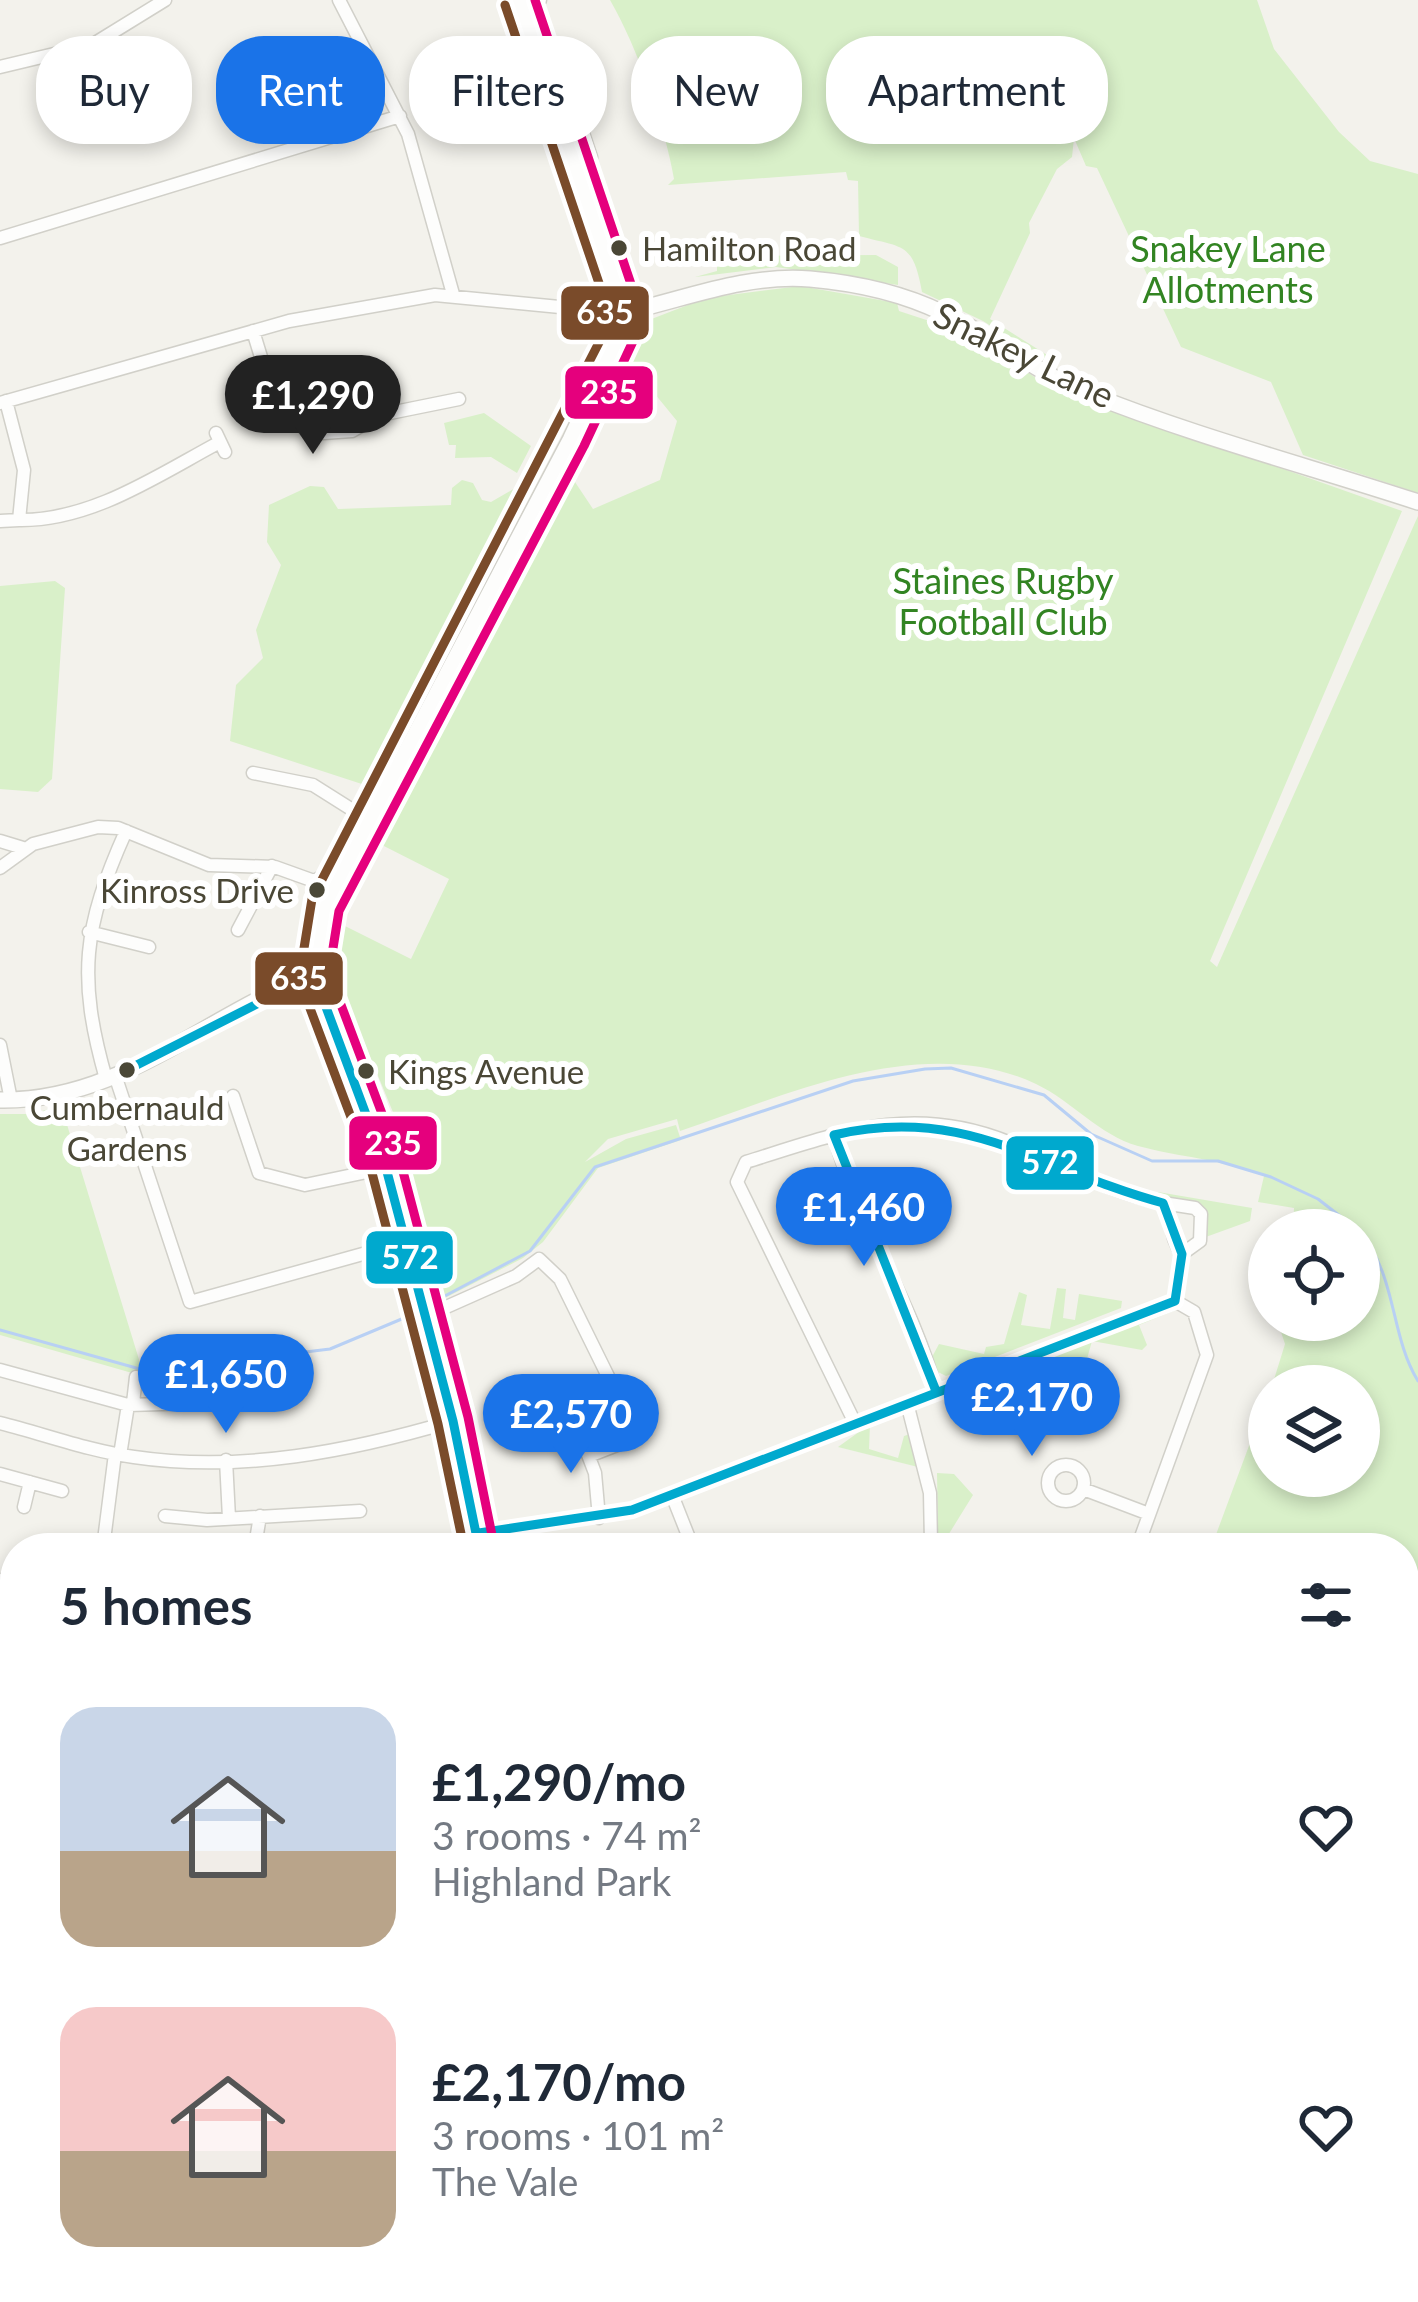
<!DOCTYPE html>
<meta charset="utf-8">
<style>
:root{--surface:#fff;--page:#f2f2f3;--text:#1f2937;--muted:#747a83;--accent:#1a73e8}
body{margin:0;font-family:Lato,sans-serif;background:var(--page);color:var(--text);height:100vh;display:flex;flex-direction:column;font-size:45px;white-space:nowrap}
*{box-sizing:border-box;margin:0}
p{font-size:39px;color:var(--muted)}
.icon{flex:none;width:66px;height:66px;fill:none;stroke:currentColor;stroke-width:2;stroke-linecap:round;stroke-linejoin:round}
.map{position:relative;flex:1;overflow:hidden}
.sheet{position:absolute;left:0px;top:1533px;width:1419px;height:771px;display:flex;flex-direction:column;background:var(--surface);border-radius:48px 48px 0 0;box-shadow:0 6px 18px #0003}
.sheet>*{flex:none}
.guide{position:absolute;left:36px;top:36px;width:1347px;height:108px;display:flex;gap:24px}
.fabs{position:absolute;left:1248px;top:1209px;display:grid;gap:24px}
.fabs a{display:grid;place-items:center;width:132px;height:132px;border-radius:50%;background:var(--surface);box-shadow:0 6px 18px #0003;font-size:60px}
.price{position:absolute;translate:-50% -102px;padding:0 27px;border-radius:42px;background:var(--accent);color:#fff;font-size:39px;line-height:78px;filter:drop-shadow(0 3px 6px #0008)}
.price::after{content:'';position:absolute;left:50%;top:72px;width:36px;height:27px;margin-left:-18px;background:inherit;clip-path:polygon(0 0,100% 0,50% 100%)}
.price.active{background:#222;color:#fff}
ul{padding:0;list-style:none}
li{display:flex;align-items:center;gap:36px;height:300px;padding:0 60px}
li span{display:grid;place-items:center;flex:none;width:336px;height:240px;border-radius:36px;color:#555}
li>.icon{margin-inline-start:auto}
span .icon{width:144px;height:144px;fill:#fffc;stroke-width:1}
li b{font-size:51px}
h2{display:flex;justify-content:space-between;align-items:center;height:144px;padding:0 60px;font-size:51px}
.pill{padding:0 42px;border-radius:48px;background:var(--surface);box-shadow:0 6px 18px #0003;font-size:42px;line-height:108px}
.pill.active{background:var(--accent);color:#fff}
.map>svg:first-child{display:block}
.green{fill:#d9f0c9}
.lines{fill:none;stroke-linecap:round;stroke-linejoin:round}
.stream{stroke:#b8d0f4;stroke-width:3}
.canal{stroke:#b8d0f4;stroke-width:10}
.minor-casing{stroke:#d1d0c9;stroke-width:15}
.tertiary-casing{stroke:#d1d0c9;stroke-width:18}
.trunk-casing{stroke:#cdc7a4;stroke-width:24}
.motorway-casing{stroke:#cdc7a4;stroke-width:24}
.minor{stroke:#fdfdfc;stroke-width:12}
.tertiary{stroke:#fdfdfc;stroke-width:15}
.trunk{stroke:#f0eede;stroke-width:21}
.motorway{stroke:#edead9;stroke-width:21}
.bus-1-casing{stroke:#fff;stroke-width:18}
.bus-2-casing{stroke:#fff;stroke-width:18}
.bus-3-casing{stroke:#fff;stroke-width:18}
.bus-1{stroke:#00a9ce;stroke-width:9}
.bus-2{stroke:#e5007d;stroke-width:9}
.bus-3{stroke:#7a4b2a;stroke-width:9}
.bus-dot{fill:#4a4736;stroke:#fff;stroke-width:4.5}
.labels{text-anchor:middle;stroke-width:12;stroke-linejoin:round;paint-order:stroke}
.bus-label{font-size:33px;fill:#4a4736;stroke:#fff;text-anchor:start}
.park-label{font-size:36px;fill:#328422;stroke:#fff}
.street-label{font-size:36px;fill:#4a4736;stroke:#fff}
.line-badge{stroke:#fff;stroke-width:4.5}
.badge-label{font-size:33px;text-anchor:middle;font-weight:bold;fill:#fff}
</style>
<div class="map">
<svg width="1418" height="2302" viewBox="0 0 1418 2302">
<rect width="100%" height="100%" fill="#f3f2ec"/>
<path class="green" d="M610,0h647l17,49 65,83 31,29 48,13v319l-115,-38 -32,-73 -90,-35 -84,-179 -11,-2 -12,-28 -2,19 -15,12 -28,54 1,10 -40,86 57,36v7l-64,-41 -61,-29c-9,-50 -18,-44 -63,-56l-1,-55 -10,-1 -2,-8 -178,13 6,-6c-8,-49 -36,-131 -64,-179z
M717,236l15,20 144,-1 22,12v18l-122,-18 -81,10 22,-6z
M800,286l97,17 2,8 76,25 71,49 356,126 -192,450 7,6 201,-451v1520l-14,7v-495h-193l58,-156v84h90v-90h-87l13,-42 -8,-24h82v-90h-66l1,-22 -36,-6 6,-26c-47,-18 -81,-18 -126,-30 -39,-11 -66,-45 -102,-62 -113,-53 -247,10 -356,47l-3,-12 -69,20 -23,23 41,-23 50,-14 5,15 -83,28 -55,74 -20,16 -82,42 -7,-8 -31,-97 29,-64 -6,-12 -31,-2 -64,-155 6,-40 74,37 38,-80 -75,-38 191,-374 28,42 67,-29 17,-59 -54,-66 13,-30 70,-27z
M484,413l47,33 -14,27 -26,-16 -36,1 1,-13h-7l-5,-22z
M462,480l11,3 9,17 9,2 26,-15 8,12 -154,288 -141,-46 6,-56 27,-27 -7,-28 25,-65 -14,-23 2,-37 41,-19 14,1 14,22 113,-4 1,-17z
M55,581l10,7 -13,191 -14,13 -38,-3v-203z
M61,1105l80,261 -2,9 -139,-40v-221h33z
M385,1120l34,1 7,9v17l-25,26z
M1158,1192l94,16 -2,13 -47,17 4,-22 -7,-9 -41,-10z
M1057,1288l9,1 -3,29 12,2 4,-26 43,7 -1,7 -175,68 -10,-5 -4,-14 7,-13 45,10 2,-7 18,-3 15,-52 8,3 -6,30 29,4z
M1168,1306l8,4 -37,15 8,20 -5,5 -50,-9 -7,25 -40,-7 -6,26 -39,-10 -7,26 -40,-9z
M870,1424l-1,25 29,9 6,-22 6,-2 8,33 -80,-20z
M937,1473l17,1 19,21 -26,42 16,11h-13l-12,-9z"/>
<g class="lines">
<path class="stream" d="M1360,1233c37,42 30,103 58,148
M439,1299l91,-48 65,-84 258,-86 72,-12 26,-1 93,27 47,39 61,27h66l53,16 47,22 40,31
M0,1330l147,41 183,-22 86,-36"/>
<path class="canal" d="M1404,1622l14,-4
M674,2302l8,-13"/>
<g class="minor-casing">
<path id="minor" d="M339,0l69,134 45,160
M526,15l14,-15
M0,67l92,-22 73,-45
M563,122l16,-1 12,36 -14,10
M0,238l400,-122
M253,331l19,62 37,41 43,-3 28,-16 79,-16
M6,401l18,69 -5,50c73,1 139,-45 201,-78
M0,403l289,-82 146,-26 187,18
M216,433l9,19
M0,521l19,-1
M253,773l60,12 57,36
M0,841l23,7
M0,868l33,-24 65,-17 20,1 91,37 66,2 39,14 11,-6 12,-24 17,-3
M238,930l34,-64
M89,932l60,15
M0,1045l11,55
M115,1075l75,227 216,-60
M106,1079c-29,-102 -23,-152 20,-248
M233,1096l26,77 46,12 81,-17
M834,1135c24,89 78,166 102,256
M1163,1203l32,5 6,6 -1,27 -18,13
M426,1316l90,-40 23,-17 21,20 74,150 -4,11 -41,16
M0,1370l128,35 141,-4 -4,-28
M133,1403l3,-26
M907,1403l23,90 1,50 8,5
M854,1421l-117,-239 9,-20c93,-29 165,-59 262,-20 52,22 99,50 155,61 12,17 5,33 19,51l-7,47
M0,1423c44,11 89,28 134,34 107,16 217,-6 319,-36
M577,1426l18,47 4,45
M120,1455l8,-50
M226,1460l3,58
M1048 1483a18 18 0 1 1 36 0a18 18 0 1 1-36 0Z
M0,1474l62,17
M1083,1489l66,25
M672,1495l21,53
M24,1507l6,-25
M165,1516l42,4 153,-9
M479,1533l153,-23 543,-209 19,11 13,43 -70,193
M243,1544l12,2 5,-30
M103,1548l12,-94
M910,1548l21,-5
M0,1580l15,3
M0,2025l15,3
M0,2258l15,2
M52,2289l67,13
M102,2289l84,13
M610,2289v13
M1345,2289v13
M1365,2289l3,13
M34,2302l1,-13
M207,2302l1,-13
M975,2302l23,-13"/>
</g>
<g class="tertiary-casing">
<path id="tertiary" d="M622,313c64,-14 121,-39 188,-34 46,4 92,14 133,34 50,23 92,59 144,80 107,43 221,73 331,109
M0,1100c123,2 207,-87 314,-125
M479,1548l-26,-127 -67,-253 -72,-193 11,-69 245,-466 51,-108 -2,-37 -100,-295
M497,2289v13"/>
</g>
<g class="trunk-casing">
<path id="trunk" d="M1404,2060l14,-7
M1404,2091l14,-8
M1404,2119l14,-15
M776,2302l24,-13
M925,2302l25,-13"/>
</g>
<g class="motorway-casing">
<path id="motorway" d="M842,2302l23,-13
M885,2302l23,-13"/>
</g>
<use href="#minor" class="minor"/>
<use href="#tertiary" class="tertiary"/>
<use href="#trunk" class="trunk"/>
<use href="#motorway" class="motorway"/>
<g class="bus-1-casing">
<path id="bus-1" d="M314,975l72,193 67,253 26,127
M125,1071l189,-96
M834,1135c133,-31 206,35 329,68l19,51 -7,47
M834,1135l102,256
M479,1533l153,-23 543,-209"/>
</g>
<g class="bus-2-casing">
<path id="bus-2" d="M494,1545l-26,-128 -67,-253 -72,-191 10,-62 245,-465 51,-109 -2,-47 -98,-290"/>
</g>
<g class="bus-3-casing">
<path id="bus-3" d="M464,1548l-26,-124 -66,-251 -73,-194 13,-80 294,-570 -2,-31 -99,-293"/>
</g>
<use href="#bus-1" class="bus-1"/>
<use href="#bus-2" class="bus-2"/>
<use href="#bus-3" class="bus-3"/>
</g>
<g class="bus-dot">
<circle cx="619" cy="248" r="10"/>
<circle cx="317" cy="890" r="10"/>
<circle cx="127" cy="1070" r="10"/>
<circle cx="366" cy="1071" r="10"/>
</g>
<g class="labels">
<g class="bus-label">
<text x="642" y="261">Hamilton Road</text>
<text x="294" y="903" text-anchor="end">Kinross Drive</text>
<text x="388" y="1084">Kings Avenue</text>
<text x="127" y="1120" text-anchor="middle">Cumbernauld<tspan x="127" dy="41">Gardens</tspan></text>
</g>
<g class="park-label">
<text x="1228" y="262">Snakey Lane<tspan x="1228" dy="41">Allotments</tspan></text>
<text x="1003" y="594">Staines Rugby<tspan x="1003" dy="41">Football Club</tspan></text>
</g>
<g class="street-label">
<text transform="translate(1024 355) rotate(26)" y="13">Snakey Lane</text>
</g>
</g>
<g class="line-badge">
<rect x="559" y="284" width="92" height="58" rx="12" fill="#7a4b2a"/>
<rect x="563" y="364" width="92" height="57" rx="12" fill="#e5007d"/>
<rect x="253" y="950" width="92" height="57" rx="12" fill="#7a4b2a"/>
<rect x="347" y="1114" width="92" height="58" rx="12" fill="#e5007d"/>
<rect x="1004" y="1134" width="92" height="58" rx="12" fill="#00a9ce"/>
<rect x="364" y="1229" width="91" height="57" rx="12" fill="#00a9ce"/>
</g>
<g class="badge-label">
<text x="605" y="324">635</text>
<text x="609" y="404">235</text>
<text x="299" y="990">635</text>
<text x="393" y="1155">235</text>
<text x="1050" y="1174">572</text>
<text x="410" y="1269">572</text>
</g>
</svg>
<div class="fabs">
<a><svg class="icon" aria-label="locate" viewBox="0 0 24 24"><circle cx="12" cy="12" r="6"/><path d="M12 2v4M12 18v4M2 12h4M18 12h4"/></svg></a>
<a><svg class="icon" aria-label="layers" viewBox="0 0 24 24"><path d="M12 4l9 5-9 5-9-5zM3 14l9 5 9-5"/></svg></a>
</div>
<b class="price active" style="left:313px;top:457px">£1,290</b>
<b class="price" style="left:864px;top:1269px">£1,460</b>
<b class="price" style="left:226px;top:1436px">£1,650</b>
<b class="price" style="left:1032px;top:1459px">£2,170</b>
<b class="price" style="left:571px;top:1476px">£2,570</b>
<div class="guide">
<a class="pill">Buy</a>
<a class="pill active">Rent</a>
<a class="pill">Filters</a>
<a class="pill">New</a>
<a class="pill">Apartment</a>
</div>
<section class="sheet">
<h2>5 homes<svg class="icon" aria-label="filters" viewBox="0 0 24 24"><path d="M4 7h16M4 17h16"/><circle cx="9" cy="7" r="2"/><circle cx="15" cy="17" r="2"/></svg></h2>
<ul>
<li><span style="background:linear-gradient(#c9d6e8 60%,#b9a48a 0)"><svg class="icon" aria-label="home" viewBox="0 0 24 24"><path d="M3 11l9-7 9 7M6 9v11h12V9"/></svg></span><div><b>£1,290/mo</b><p>3 rooms · 74 m²</p><p>Highland Park</p></div><svg class="icon" aria-label="heart" viewBox="0 0 24 24"><path d="M12 20l-8-8c-3-5 5-10 8-4 3-6 11-1 8 4z"/></svg></li>
<li><span style="background:linear-gradient(#f6c9c9 60%,#b9a48a 0)"><svg class="icon" aria-label="home" viewBox="0 0 24 24"><path d="M3 11l9-7 9 7M6 9v11h12V9"/></svg></span><div><b>£2,170/mo</b><p>3 rooms · 101 m²</p><p>The Vale</p></div><svg class="icon" aria-label="heart" viewBox="0 0 24 24"><path d="M12 20l-8-8c-3-5 5-10 8-4 3-6 11-1 8 4z"/></svg></li>
</ul>
</section>
</div>
